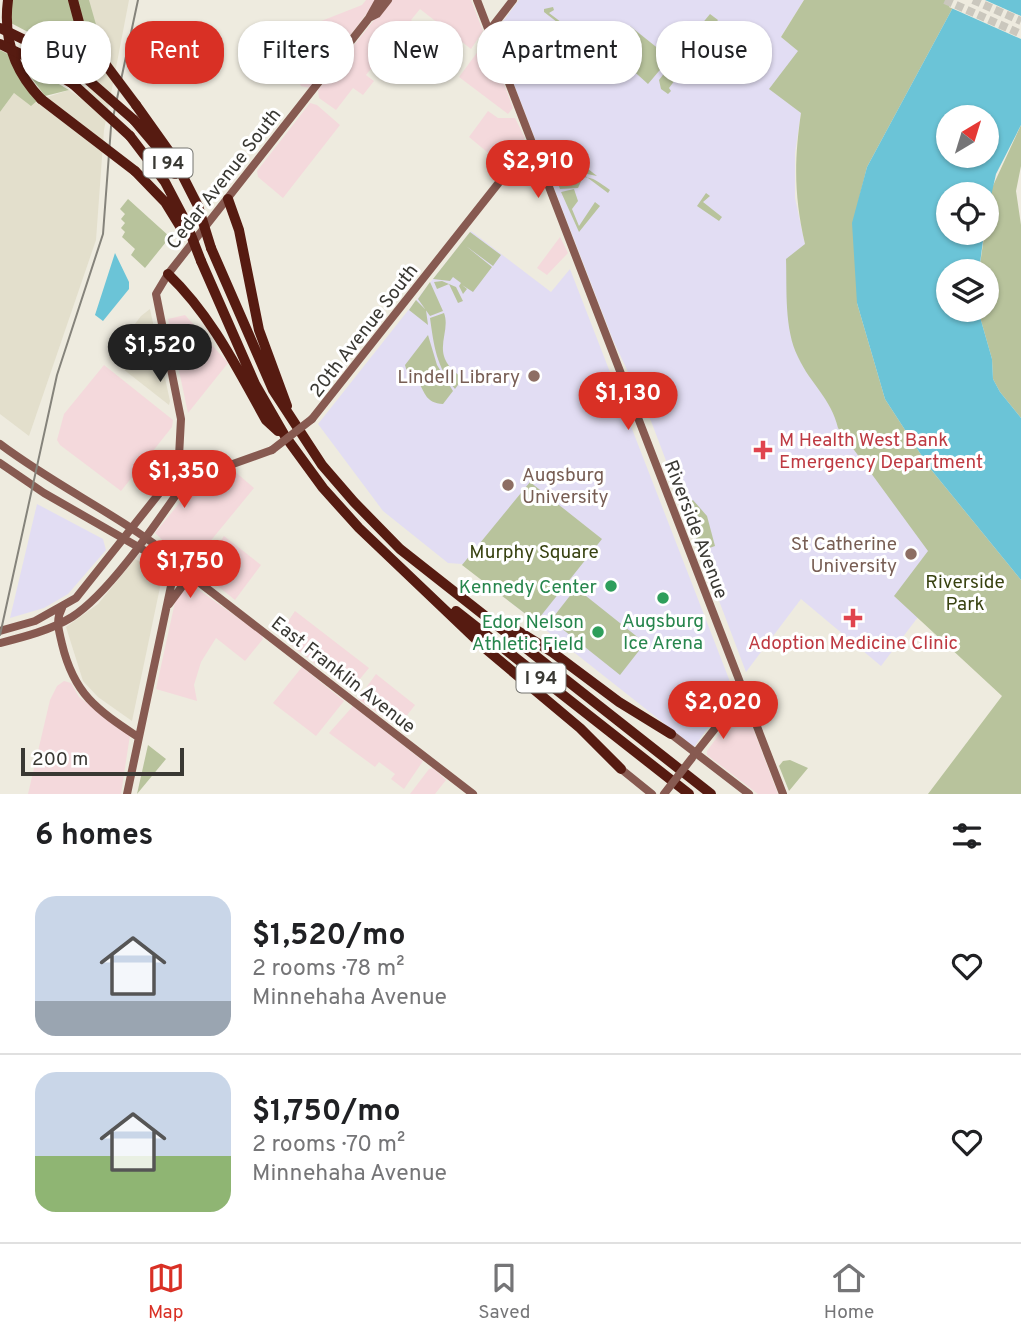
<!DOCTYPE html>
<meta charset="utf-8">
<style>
:root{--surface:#fff;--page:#f2f2f2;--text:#202124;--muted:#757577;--line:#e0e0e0;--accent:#d93025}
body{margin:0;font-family:Overpass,sans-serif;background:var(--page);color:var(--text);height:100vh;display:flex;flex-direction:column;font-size:26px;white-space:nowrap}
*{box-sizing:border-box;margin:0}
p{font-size:23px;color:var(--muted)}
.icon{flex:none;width:38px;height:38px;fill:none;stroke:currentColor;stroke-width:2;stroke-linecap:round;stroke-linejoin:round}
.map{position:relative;height:794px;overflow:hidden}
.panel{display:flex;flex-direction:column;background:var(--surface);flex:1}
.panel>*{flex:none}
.guide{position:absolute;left:21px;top:21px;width:980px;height:63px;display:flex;gap:14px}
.needle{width:46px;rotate:38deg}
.buttons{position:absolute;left:936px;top:105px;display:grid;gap:14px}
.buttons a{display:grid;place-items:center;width:63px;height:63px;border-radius:50%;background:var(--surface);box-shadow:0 2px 5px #0004;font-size:35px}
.scale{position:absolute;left:21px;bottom:18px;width:163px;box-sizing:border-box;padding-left:7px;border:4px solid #393833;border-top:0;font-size:19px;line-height:24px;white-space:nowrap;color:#393833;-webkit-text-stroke:5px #fff;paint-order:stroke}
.price{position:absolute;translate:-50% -60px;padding:0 16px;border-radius:24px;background:var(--accent);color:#fff;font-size:23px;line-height:46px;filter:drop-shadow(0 2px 4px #0008)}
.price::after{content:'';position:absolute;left:50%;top:42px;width:21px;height:16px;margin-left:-10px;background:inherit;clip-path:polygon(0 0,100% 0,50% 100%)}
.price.on{background:#222;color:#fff}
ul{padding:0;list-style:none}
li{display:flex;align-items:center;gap:21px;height:175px;padding:0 35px}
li+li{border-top:2px solid var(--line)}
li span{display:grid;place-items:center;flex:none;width:196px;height:140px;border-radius:21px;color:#555}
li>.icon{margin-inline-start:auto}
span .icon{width:84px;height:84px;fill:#fffc;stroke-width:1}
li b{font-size:30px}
h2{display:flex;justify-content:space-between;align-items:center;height:84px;padding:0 35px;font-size:30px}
.chip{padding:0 24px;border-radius:28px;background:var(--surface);box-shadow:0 2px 5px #0004;font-size:24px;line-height:63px}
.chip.on{background:var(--accent);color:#fff}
.dock{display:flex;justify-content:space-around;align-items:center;height:98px;border-top:2px solid var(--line);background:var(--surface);font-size:19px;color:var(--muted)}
.dock a{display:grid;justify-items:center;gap:4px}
.dock .on{color:var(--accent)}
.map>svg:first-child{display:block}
.commercial{fill:#f4d9dc}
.built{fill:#e3dfcc}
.education{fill:#e2ddf3}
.green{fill:#b8c39c}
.water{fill:#6bc4d7;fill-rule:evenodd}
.pier{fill:#eeebdf}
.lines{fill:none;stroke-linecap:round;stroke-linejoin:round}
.secondary-tunnel{stroke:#cac7bd;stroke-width:8;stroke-dasharray:8 4;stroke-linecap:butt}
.secondary{stroke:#875a51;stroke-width:8}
.highway{stroke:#561b11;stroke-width:10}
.tram{stroke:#85837b;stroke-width:2}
.secondary-bridge{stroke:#875a51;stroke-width:8}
.highway-bridge{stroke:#561b11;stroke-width:10}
.education-dot{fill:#8d6e63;stroke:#fff;stroke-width:2.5}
.health-dot{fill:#e0444e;stroke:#fff;stroke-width:2.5}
.leisure-dot{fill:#2e9e5b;stroke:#fff;stroke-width:2.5}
.labels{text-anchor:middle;stroke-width:6;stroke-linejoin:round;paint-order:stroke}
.shield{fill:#fff;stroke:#747470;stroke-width:2}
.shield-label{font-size:18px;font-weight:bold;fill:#393833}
.street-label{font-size:19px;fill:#393833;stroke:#fff}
.education-label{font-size:19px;fill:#785e54;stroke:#fff;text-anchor:end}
.health-label{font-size:19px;fill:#be3a42;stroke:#fff;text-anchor:start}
.park-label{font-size:19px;fill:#384211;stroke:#fff}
.leisure-label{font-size:19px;fill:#27864d;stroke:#fff;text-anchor:end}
</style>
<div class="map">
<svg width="1021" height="794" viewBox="0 0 1021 794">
<rect width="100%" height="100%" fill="#eeebdf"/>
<path class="commercial" d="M366,0h11l-67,88 -9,-2 -23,-48 84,-33z
M390,0h81l12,31 -12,18 -51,-40 -9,11 4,4 -8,10 -5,-4 -36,45 8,6 -11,14 -10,-7 -17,22 -17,-12 -1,-8z
M482,46l8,1 23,61 -5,6 -49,-37z
M310,103l7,2 23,20 -57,73 -25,-21 -1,-6z
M488,111l10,7h17l10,20 -21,28 -35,-29z
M560,237l8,16 -21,22 -10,-7z
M185,315l43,48 -40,50 -20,-94z
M104,365l69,55 -1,7 -51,64 -61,-46 -3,-5 7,-26z
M233,470l21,18 -64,78 -35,-33 26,-32 8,-16z
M224,536l37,29 -26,35 -36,-29z
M189,583l72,51 2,5 -18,22 -29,-23 -15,24 -7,23 3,16 -41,-12 19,-87z
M295,611l74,57 -19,23 -71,-56z
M302,667l42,34 -28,35 -43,-33z
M376,674l39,31 -17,22 -40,-28z
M64,681l7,2 8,14 51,38 -9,59h-93l22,-94 7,-14z
M760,683l15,11 -16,20 -8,-19z
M353,706l70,55 -19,28 -13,-10 4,-5 -16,-12 -4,5 -46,-34z
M731,718l20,5 27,71h-20l-51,-39v-4z
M433,768l13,12 -11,14h-25l19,-25z"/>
<path class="built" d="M85,0h44l-25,130 -8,110 -67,196 -29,-22v-302l14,-19 24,7 31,-10 13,9 19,-35 4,-14z
M150,309l20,92 -1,4 -60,-47 32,-42z
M135,559l28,14 -31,148 -34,-24 -15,-16 -17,-54 32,-23z"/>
<path class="education" d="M519,0h285l-23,37 17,13 3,63 -6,40v45l10,46 6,128 32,58 91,125 -16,62 -37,49 -80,-67 -55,73 -95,-251 -38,-81 -119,-307z
M471,231l80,61 19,-23 164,423 -40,55 -232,-183 -14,-1 -65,-52 -65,-87z
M37,504l66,35 3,11 -38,44 -24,14 -34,10z"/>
<path class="green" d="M10,0h59l33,64 -6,10 -32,-23 -55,-29z
M75,0h14l8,28 -9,5z
M804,0h153l-90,167 -9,36 -1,100 28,96 44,68 92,113v214h-93l74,-98 -108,-100 34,-45 -90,-123c-7,-30 -27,-43 -40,-71 -14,-28 -11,-68 -12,-98l19,-15c-11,-48 -11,-83 -4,-131l-32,-24 29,-38 -17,-14z
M553,7l1,3 -5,3 45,34 3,6 -53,-41v-3z
M710,14l8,6 -10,13 -8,2 -4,-4z
M630,26l40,32 -22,26 -30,-27 -2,-13z
M0,50l8,4 30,46 -7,6 -17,-13 -14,19z
M675,59l12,5 -18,24 2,3 -3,3 -7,-5 -2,-9z
M18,60l51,30 -24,6z
M1021,125v41l-5,25 5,34v193l-21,-26 -7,-13 -1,-20 -14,-49h9v-39h-8l12,-81z
M548,140l19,9 6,-4 -5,8 29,23 -30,-6 -21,-25z
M543,145l26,30c24,5 18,-2 41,15l-2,3 -24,-18 -6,13 -18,1z
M574,189l4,12 -6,8 7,17 16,-24 5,4 -21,26 -18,-40z
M706,193l4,3 -7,6 19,15 -3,4 -22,-15z
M128,199l42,38 -25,31 -14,-13 4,-6 -13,-12 3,-5 -4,-4 4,-5 -4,-4 4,-5 -5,-5z
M470,232l31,23 -8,11 -27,-20 26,21 -19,25 -11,-7 5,4 -4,5 -4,-8 2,-3 -8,-6 -3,4 -17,-2z
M442,281l14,6 7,14 -5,2 -9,-19 -12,5 -3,-7z
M430,282l13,29 -13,5 -12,-17z
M416,300l10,10 2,15 -19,-15z
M444,313c8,22 -17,41 19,65l-8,11c-19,-23 -21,-43 -25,-71z
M428,335l9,30 16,26 -10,13c-17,-1 -18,-11 -24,-21 -5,-8 -12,-7 -14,-18z
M530,482l72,57 -66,83 -74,-57z
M693,500l14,16 8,30 -14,5 -18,-47z
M576,588l69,55 -25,32 -69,-55z
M148,745l18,14 -29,35z
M790,760l18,8 -19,23 -10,-25 4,-5z"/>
<path class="water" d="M957,0h64v125l-25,49 -9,40v-20h-39v39h36l-5,38h-31v39h30l14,49 1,20 7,13 21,26v162l-92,-113 -44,-68 -28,-96 -5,-80 15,-56zM948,117h39v39h-39z
M115,253l14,29v7l-26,32 -8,-6z"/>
<path class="pier" d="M953,0h32l36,16v23l-72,-32z"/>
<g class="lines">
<path class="secondary-tunnel" d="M945,0l76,34
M973,0l48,21"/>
<path class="secondary" d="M477,0l306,794
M369,18l8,-4 11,-14
M489,31l24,-31
M312,419l219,-277
M0,444c61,46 132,77 190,128
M0,463l44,30 152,87 277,214
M178,475h24l70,-25
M169,604l20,-27
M62,608c-7,13 -3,22 0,36 12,50 34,65 76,93
M0,631l35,-10 41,-23 93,-117 9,-6
M0,643c24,-6 51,-13 72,-26 36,-23 81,-89 106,-125l4,-7 -4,-10 3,-56 -25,-125 12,-20 201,-256 10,-18
M727,713l27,7
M671,734l78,60
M694,755l50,-63
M621,769l31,25
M127,794l48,-227"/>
<path class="highway" d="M8,0c-5,38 6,71 33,99
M73,0l7,26 17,27
M31,43l48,29
M35,61l38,23
M136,105l37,52 25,49
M134,120l22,26 19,28
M130,136l35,46 21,40
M135,171l30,31 16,26
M228,199l11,31 20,100 28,76
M211,248l62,142 49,75 32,37 46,47 311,245
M201,261l54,123 30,52 38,52 36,40 128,122 93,78 41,41
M168,274c43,41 69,94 98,146l12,11
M456,611l233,183
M500,620l52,32 67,50 52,32"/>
<path class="tram" d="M0,635l57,-260 46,-141 8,-107 27,-127"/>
<path class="secondary-bridge" d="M272,450l40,-31
M664,794l28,-36"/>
<path class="highway-bridge" d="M0,28l31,15
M0,44l35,17
M97,53l39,52
M79,72l55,48
M73,84l57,52
M41,99l94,72
M198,206l13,42
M186,222l15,39"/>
</g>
<g class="education-dot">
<circle cx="534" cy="376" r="7"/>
<circle cx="508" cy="485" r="7"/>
<circle cx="911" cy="554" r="7"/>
</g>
<g class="health-dot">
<path d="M759.5 439.5h7v7h7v7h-7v7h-7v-7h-7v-7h7z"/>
<path d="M849.5 607.5h7v7h7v7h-7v7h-7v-7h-7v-7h7z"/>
</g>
<g class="leisure-dot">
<circle cx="611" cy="586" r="7"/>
<circle cx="663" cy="598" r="7"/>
<circle cx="598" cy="632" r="7"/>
</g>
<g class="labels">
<g class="shield">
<rect x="143.5" y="148.5" width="49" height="29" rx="5"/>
<rect x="516.5" y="663.5" width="49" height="29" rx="5"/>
</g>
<g class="shield-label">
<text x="168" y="169">I 94</text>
<text x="541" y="684">I 94</text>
</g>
<g class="street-label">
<text transform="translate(223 178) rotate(-52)" y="7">Cedar Avenue South</text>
<text transform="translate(363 330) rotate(-52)" y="7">20th Avenue South</text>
<text transform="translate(697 529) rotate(69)" y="7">Riverside Avenue</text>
<text transform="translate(344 674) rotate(38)" y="7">East Franklin Avenue</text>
</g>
<g class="education-label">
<text x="520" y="383">Lindell Library</text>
<text x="522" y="481" text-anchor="start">Augsburg<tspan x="522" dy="22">University</tspan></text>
<text x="897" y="550">St Catherine<tspan x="897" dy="22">University</tspan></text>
</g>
<g class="health-label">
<text x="779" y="446">M Health West Bank<tspan x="779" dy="22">Emergency Department</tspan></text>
<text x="853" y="649" text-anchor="middle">Adoption Medicine Clinic</text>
</g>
<g class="park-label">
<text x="534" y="558">Murphy Square</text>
<text x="965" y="588">Riverside<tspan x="965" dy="22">Park</tspan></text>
</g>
<g class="leisure-label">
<text x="597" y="593">Kennedy Center</text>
<text x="663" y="627" text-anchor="middle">Augsburg<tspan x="663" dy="22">Ice Arena</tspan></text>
<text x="584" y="628">Edor Nelson<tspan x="584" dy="22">Athletic Field</tspan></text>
</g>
</g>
</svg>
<div class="buttons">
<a><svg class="needle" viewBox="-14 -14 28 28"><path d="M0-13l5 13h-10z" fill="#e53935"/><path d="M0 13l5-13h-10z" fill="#757577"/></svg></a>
<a><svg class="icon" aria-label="locate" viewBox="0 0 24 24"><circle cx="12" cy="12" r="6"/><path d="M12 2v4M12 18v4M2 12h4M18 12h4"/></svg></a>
<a><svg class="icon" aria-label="layers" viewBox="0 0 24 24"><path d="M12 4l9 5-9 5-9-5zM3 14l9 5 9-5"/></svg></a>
</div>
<div class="scale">200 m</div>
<b class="price" style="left:538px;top:200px">$2,910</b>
<b class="price on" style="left:160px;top:384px">$1,520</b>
<b class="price" style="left:628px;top:432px">$1,130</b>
<b class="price" style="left:184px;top:510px">$1,350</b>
<b class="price" style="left:190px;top:600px">$1,750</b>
<b class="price" style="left:723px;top:741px">$2,020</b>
<div class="guide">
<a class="chip">Buy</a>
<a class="chip on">Rent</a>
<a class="chip">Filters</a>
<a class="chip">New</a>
<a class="chip">Apartment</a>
<a class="chip">House</a>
</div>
</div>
<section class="panel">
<h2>6 homes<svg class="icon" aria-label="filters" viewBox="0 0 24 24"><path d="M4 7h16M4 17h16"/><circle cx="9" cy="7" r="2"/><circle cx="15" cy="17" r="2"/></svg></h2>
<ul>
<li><span style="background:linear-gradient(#c9d6e8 75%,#9aa5b1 0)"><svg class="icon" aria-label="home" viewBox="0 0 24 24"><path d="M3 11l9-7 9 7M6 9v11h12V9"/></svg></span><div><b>$1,520/mo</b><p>2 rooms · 78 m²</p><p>Minnehaha Avenue</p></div><svg class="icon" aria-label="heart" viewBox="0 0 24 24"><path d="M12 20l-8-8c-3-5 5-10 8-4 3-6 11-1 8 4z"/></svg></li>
<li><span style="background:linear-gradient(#c9d6e8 60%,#8fb573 0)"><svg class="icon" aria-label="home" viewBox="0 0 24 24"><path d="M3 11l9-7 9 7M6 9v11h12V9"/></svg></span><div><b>$1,750/mo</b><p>2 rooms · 70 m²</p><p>Minnehaha Avenue</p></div><svg class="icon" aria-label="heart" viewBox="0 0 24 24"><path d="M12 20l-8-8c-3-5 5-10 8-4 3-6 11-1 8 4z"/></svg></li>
</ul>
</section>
<nav class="dock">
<a class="on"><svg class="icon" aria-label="map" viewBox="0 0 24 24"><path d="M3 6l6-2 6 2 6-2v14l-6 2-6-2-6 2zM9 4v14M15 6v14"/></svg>Map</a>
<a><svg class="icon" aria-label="saved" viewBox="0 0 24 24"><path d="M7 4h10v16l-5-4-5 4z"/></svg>Saved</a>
<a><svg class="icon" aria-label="home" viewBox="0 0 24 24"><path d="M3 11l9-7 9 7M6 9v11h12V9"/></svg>Home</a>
</nav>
